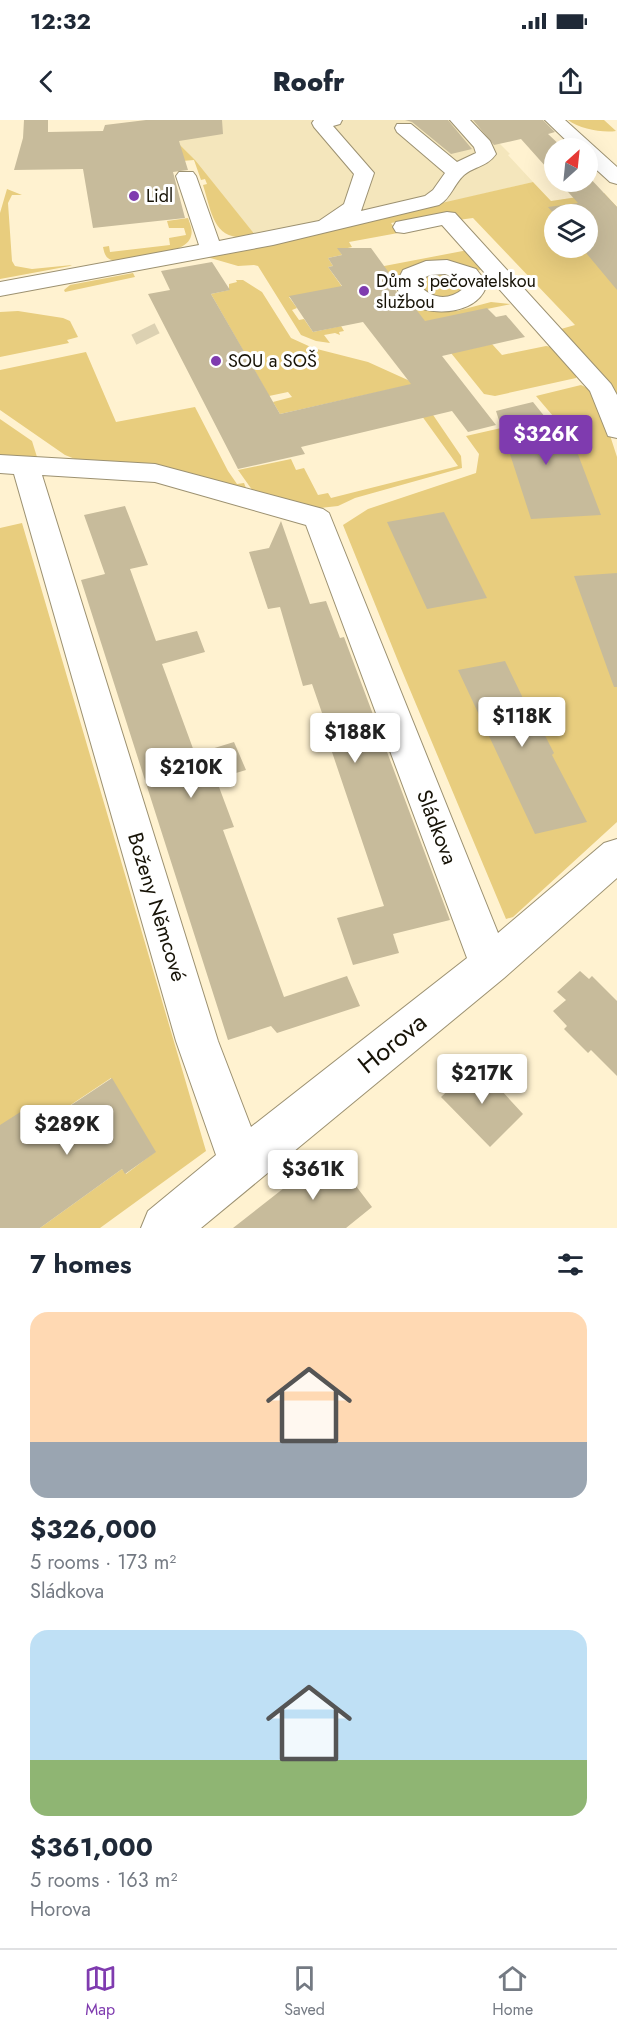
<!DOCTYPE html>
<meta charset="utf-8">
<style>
:root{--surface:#fff;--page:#f2f2f3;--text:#1f2937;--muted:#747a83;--line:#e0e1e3;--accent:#7f3baf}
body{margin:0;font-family:Jost,sans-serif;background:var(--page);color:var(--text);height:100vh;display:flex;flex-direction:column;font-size:22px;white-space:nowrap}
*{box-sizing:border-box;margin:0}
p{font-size:20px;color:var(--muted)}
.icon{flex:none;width:33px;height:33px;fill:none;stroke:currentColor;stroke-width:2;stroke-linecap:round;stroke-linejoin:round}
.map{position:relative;height:1108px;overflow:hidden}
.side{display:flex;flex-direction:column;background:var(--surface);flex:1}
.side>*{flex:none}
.needle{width:39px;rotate:27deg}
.tools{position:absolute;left:544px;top:18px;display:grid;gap:12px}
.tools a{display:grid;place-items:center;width:54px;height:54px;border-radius:50%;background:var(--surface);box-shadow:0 6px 24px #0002;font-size:30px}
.price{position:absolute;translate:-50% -51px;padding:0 14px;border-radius:6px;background:#fff;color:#222;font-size:20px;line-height:39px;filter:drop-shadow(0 2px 3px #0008)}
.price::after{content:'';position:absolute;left:50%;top:36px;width:18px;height:14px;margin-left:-9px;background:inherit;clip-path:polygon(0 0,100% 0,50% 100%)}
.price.selected{background:var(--accent);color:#fff}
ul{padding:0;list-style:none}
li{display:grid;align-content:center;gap:12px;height:318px;padding:0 30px}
li span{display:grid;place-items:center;height:186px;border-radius:18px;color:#555}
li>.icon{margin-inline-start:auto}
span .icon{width:108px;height:108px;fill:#fffc;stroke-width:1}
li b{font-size:26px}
h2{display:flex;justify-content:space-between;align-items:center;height:72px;padding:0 30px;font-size:26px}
.status{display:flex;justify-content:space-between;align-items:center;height:42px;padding:0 30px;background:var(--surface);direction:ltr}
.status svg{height:16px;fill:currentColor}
header{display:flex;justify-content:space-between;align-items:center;height:78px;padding:0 30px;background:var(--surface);font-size:27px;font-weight:800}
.tabs{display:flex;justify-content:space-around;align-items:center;height:84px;border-top:2px solid var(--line);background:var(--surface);font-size:16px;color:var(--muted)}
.tabs a{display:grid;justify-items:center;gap:3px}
.tabs .selected{color:var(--accent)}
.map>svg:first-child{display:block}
.built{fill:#f4e6bc}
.green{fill:#e8cd7e;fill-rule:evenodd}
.building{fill:#c7bb9b}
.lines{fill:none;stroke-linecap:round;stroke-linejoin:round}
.minor-tunnel{stroke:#dcd1b2;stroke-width:26;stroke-dasharray:26 14;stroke-linecap:butt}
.minor-casing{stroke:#9c9171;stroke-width:2}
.minor{fill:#fff;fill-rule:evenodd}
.poi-dot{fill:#7f3baf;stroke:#fff;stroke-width:2}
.labels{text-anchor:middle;stroke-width:6;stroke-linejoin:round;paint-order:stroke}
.far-poi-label{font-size:18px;fill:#171307;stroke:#fff;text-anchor:start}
.street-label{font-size:21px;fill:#171307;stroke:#fff}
.near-street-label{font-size:26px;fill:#171307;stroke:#fff}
</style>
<div class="status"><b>12:32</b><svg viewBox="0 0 49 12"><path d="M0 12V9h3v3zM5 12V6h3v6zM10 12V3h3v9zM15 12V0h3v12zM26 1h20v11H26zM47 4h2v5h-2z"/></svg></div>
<header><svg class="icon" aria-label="back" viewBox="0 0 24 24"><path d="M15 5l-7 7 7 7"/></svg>Roofr<svg class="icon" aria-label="share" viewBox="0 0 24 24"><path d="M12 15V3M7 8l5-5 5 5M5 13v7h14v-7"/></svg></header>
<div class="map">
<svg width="617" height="1108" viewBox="0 0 617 1108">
<rect width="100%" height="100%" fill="#fff2d0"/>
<path class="built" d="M161,0h315l34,34 -2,1 25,27 -241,57 -36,-3 -69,-84 -17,-17z"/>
<path class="green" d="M568,0h36l12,11c-14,2 -36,-2 -48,-11z
M167,12l28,28 61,76c-42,8 -43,-19 -53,-51l4,-1 -2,-5 -4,1 -7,-20 -24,2z
M533,62l18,19 53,-8 13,14v191l-6,-15 -50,-54 14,-4 -102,-107 -15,2 -7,-8 -60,11 7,10 -49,9 3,5 -13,3 3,5 -14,3 5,8 -5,1 15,21 -54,9 8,11 -5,2 7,10 5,-1 9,13 28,-6 3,5 -5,1 1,3 -5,-2 -11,2 6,8 -14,-2 -15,-6 -43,-69 -4,-1 -16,1 -31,-9zM555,94h33v34h-33z
M7,69l15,6h-10l-4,8 4,58 3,5 17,3 40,-4 -2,1 -70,13v-66z
M188,98c2,6 5,12 3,18 -4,19 -56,22 -73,25 -11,-1 -13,-4 -15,-14l6,-1 1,6 60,-7 -1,-7 17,-3 -2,-7h-15l-2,-7z
M468,130l17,19 -9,2 -48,-9 -19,6 -10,8 -26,5 6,-14z
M439,151l22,7 5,9 -14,11 -25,-2 -12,-15z
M133,153l2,4 -70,15 -1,-2 6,-5z
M236,160h7l19,12 29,46 22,10 55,14 42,19 51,75 1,12 -107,30 -17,8 -27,3 -56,-15 -17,-24 53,-11 5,11 8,-2 14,27 10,-2 3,5 127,-32 -57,-79 -121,27 -7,-12 19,-5 -4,-5 -19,4 -58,-102 18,-4v-6l8,-2z
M491,182l20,2 -87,18 -27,-9 27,-7 33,5z
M18,191l45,7 7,3 8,16 -11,3 2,3 -69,14v-45z
M492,224l10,11 44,-9 12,2 21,24 -3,6 -81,18 -11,-2 -33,-41z
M86,232l30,70 79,-15 33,64 9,13 7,-1 4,10 -168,-32 -15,-6 -65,-45v-40z
M581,265l15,7 21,65v365l-104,95 -7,2 -106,-253 -57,-141 25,-16 108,-36 3,-19 -13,-18 87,-20 -17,-20z
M0,299l32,22 5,16 -37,-1z
M22,403l184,628 -106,77h-60l82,-59 4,5 29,-22 -44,-74 -60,40 -16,19 -35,-12v-597z"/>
<path class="building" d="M24,0h24v12l55,-1 2,-6 41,-5h76l1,14 -44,7 9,29 -15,2 12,46 -92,10 -10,-59 -69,1 9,-32z
M405,0h43l24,29 -21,5 -39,-32z
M473,0h70l12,12 -7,2 15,14h-8v29l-34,-38 -27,6z
M588,56l29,31v83l-35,-42h6v-34l-33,1 -7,-8 30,-4 -19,-21h29z
M337,128h34l24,33 -2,6 4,5 10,12 8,4 10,13 62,-13 9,9 10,-2 19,22 -83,19 54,69 -28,7 -16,-21 -151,36 4,7 -67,15 -90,-175 22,-4 -9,-19 51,-9 18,28 -19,4 69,120 131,-30 -48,-62 -50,10 -24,-36 53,-10 -14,-19 5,-1 -5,-8 14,-3z
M533,282l28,35 10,-1 30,79 -70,4 -35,-108z
M125,386l23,59 -18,4 26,72 41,-10 8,21 -43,12 33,90 39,-12 12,28 -30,9 18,48 -11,3 61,167 63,-21 13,30 -83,27 -6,-7 -43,14 -147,-460 24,-6 -21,-59z
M444,392l43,86 -60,11 -40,-87z
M281,401l29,83 16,-3 14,37 4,-1 106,283 -57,14 6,19 -46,12 -16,-47 47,-12 -51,-151 -5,-15 3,-1 -19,-55 -9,2 -23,-79 -12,2 -19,-57 20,-4z
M617,453v114h-3l-40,-111z
M505,541l30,62 3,-1 16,31 -2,2 35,67 -52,12 -77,-164z
M580,851l9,8 3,-3 25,25v75l-26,-26 -3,3 -24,-24 3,-3 -14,-15 13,-11 -9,-8z
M477,944l46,50 -33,33 -49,-50z
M112,958l44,74 -31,22 -3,-5 -82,59h-40v-103l22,-14 10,20z
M330,1032l42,55 -26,21h-113z"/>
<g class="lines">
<path class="minor-tunnel" d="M143,209l5,10"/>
<g class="minor-casing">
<path id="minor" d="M314,0h28l-2,4 -7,2 41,47 -13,38 64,-15 8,-6 12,-17 -48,-41 -2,-4 2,-4h14l46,38 19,-9 -2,-6 -24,-27h20l20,21 6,13c-9,13 -21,12 -32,21 -10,9 -13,23 -25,30l-166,40 -273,51v-14l199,-37 -23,-69 3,-4h14l3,4 23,65 100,-20 25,-17 10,-30 -40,-47 -2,-4z
M545,0h20l52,47v17l-7,-2 -22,-20v-14h-14z
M447,92l8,1 156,171 6,11v43l-9,-2 -18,-45 -148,-166 -38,8 -8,-1 -3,-5 3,-5z
M447,140l29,9 11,14c-6,30 -52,35 -76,21 -6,-4 -12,-12 -16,-18l8,-16 23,-9zM445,154l15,5 4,5 -1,5c-15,12 -31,10 -44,-4l2,-6 9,-4z
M0,335l155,9 168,45 6,4 169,420 106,-90 13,-4v39l-113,100 -303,250h-60l7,-17 68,-56 -40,-114 -162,-567 -14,-1zM42,355l113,7 151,43 161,433 -216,169 -33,-86z"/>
</g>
<use href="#minor" class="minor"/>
</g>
<g class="poi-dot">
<circle cx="134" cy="76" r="6"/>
<circle cx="364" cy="171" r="6"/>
<circle cx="216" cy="241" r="6"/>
</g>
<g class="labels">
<g class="far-poi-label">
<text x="146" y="82">Lidl</text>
<text x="376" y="167">Dům s pečovatelskou<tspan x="376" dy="21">službou</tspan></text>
<text x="228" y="247">SOU a SOŠ</text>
</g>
<g class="street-label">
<text transform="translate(437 707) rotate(69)" y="7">Sládkova</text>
<text transform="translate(157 787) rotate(73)" y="7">Boženy Němcové</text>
</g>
<g class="near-street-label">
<text transform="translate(392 923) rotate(-39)" y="9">Horova</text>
</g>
</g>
</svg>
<div class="tools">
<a><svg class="needle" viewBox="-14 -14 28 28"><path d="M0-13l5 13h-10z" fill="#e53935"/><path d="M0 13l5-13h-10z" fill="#747a83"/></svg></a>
<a><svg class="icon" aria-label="layers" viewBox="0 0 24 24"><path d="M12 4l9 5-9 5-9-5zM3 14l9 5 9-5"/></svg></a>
</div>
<b class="price selected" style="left:546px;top:346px">$326K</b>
<b class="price" style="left:522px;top:628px">$118K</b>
<b class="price" style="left:355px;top:644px">$188K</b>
<b class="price" style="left:191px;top:679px">$210K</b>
<b class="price" style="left:482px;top:985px">$217K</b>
<b class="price" style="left:67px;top:1036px">$289K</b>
<b class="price" style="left:313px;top:1081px">$361K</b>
</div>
<section class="side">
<h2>7 homes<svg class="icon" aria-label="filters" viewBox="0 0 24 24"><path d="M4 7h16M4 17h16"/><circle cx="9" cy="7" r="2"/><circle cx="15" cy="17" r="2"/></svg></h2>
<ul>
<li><span style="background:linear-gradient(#ffd9b3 70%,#9aa5b1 0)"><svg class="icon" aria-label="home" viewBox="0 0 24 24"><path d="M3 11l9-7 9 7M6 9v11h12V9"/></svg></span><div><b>$326,000</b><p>5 rooms · 173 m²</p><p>Sládkova</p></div></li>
<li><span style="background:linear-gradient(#bfe0f5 70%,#8fb573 0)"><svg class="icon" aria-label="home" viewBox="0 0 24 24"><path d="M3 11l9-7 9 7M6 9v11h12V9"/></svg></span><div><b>$361,000</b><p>5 rooms · 163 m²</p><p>Horova</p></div></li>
</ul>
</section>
<nav class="tabs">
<a class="selected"><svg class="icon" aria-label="map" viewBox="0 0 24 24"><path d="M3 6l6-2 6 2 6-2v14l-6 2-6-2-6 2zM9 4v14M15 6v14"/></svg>Map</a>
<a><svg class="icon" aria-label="saved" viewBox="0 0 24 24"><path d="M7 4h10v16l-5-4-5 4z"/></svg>Saved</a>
<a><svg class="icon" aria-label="home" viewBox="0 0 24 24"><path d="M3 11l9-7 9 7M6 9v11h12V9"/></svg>Home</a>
</nav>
